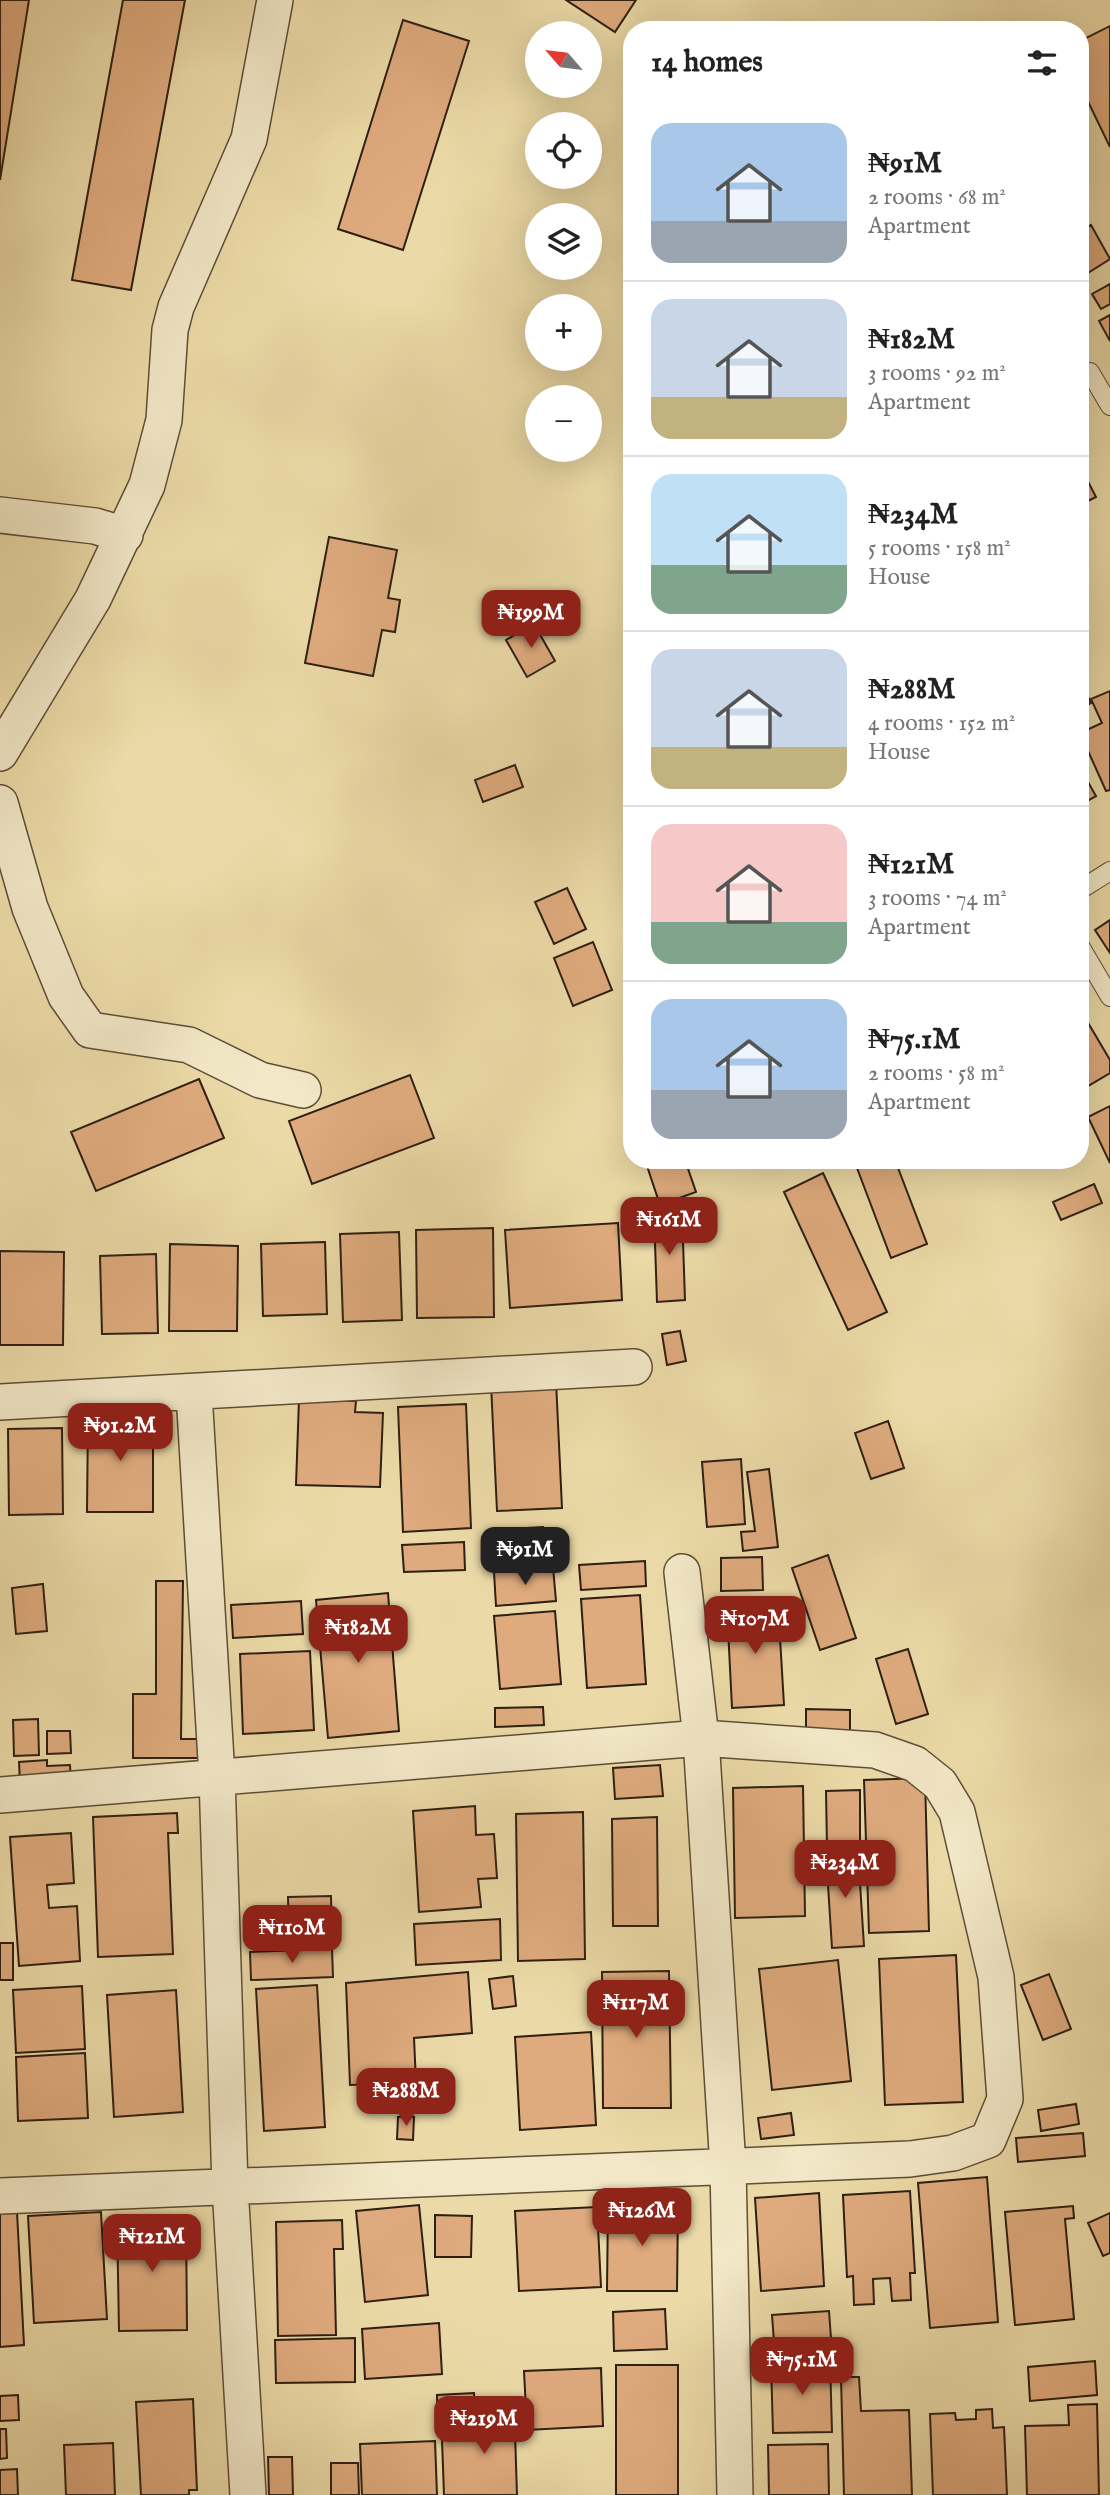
<!DOCTYPE html>
<meta charset="utf-8">
<style>
:root{--surface:#fff;--page:#f6f6f6;--text:#222;--muted:#767676;--line:#e0e0e0;--accent:#8f2418}
body{margin:0;font-family:"IM FELL English",serif;background:var(--page);color:var(--text);height:100vh;display:flex;flex-direction:column;font-size:26px;white-space:nowrap}
*{box-sizing:border-box;margin:0}
p{font-size:23px;color:var(--muted)}
.icon{flex:none;width:38px;height:38px;fill:none;stroke:currentColor;stroke-width:2;stroke-linecap:round;stroke-linejoin:round}
.map{position:relative;flex:1;overflow:hidden}
.panel{position:absolute;left:623px;top:21px;width:466px;height:1148px;display:flex;flex-direction:column;background:var(--surface);border-radius:28px;box-shadow:0 7px 28px #0002}
.panel>*{flex:none}
.needle{width:46px;rotate:298deg}
.controls{position:absolute;left:525px;top:21px;display:grid;gap:14px}
.controls a{display:grid;place-items:center;width:77px;height:77px;border-radius:50%;background:var(--surface);box-shadow:0 7px 28px #0002;font-size:35px}
.price{position:absolute;translate:-50% -60px;padding:0 16px;border-radius:14px;background:var(--accent);color:#fff;font-size:23px;line-height:46px;filter:drop-shadow(0 2px 4px #0008)}
.price::after{content:'';position:absolute;left:50%;top:42px;width:21px;height:16px;margin-left:-10px;background:inherit;clip-path:polygon(0 0,100% 0,50% 100%)}
.price.selected{background:#222;color:#fff}
ul{padding:0;list-style:none}
li{display:flex;align-items:center;gap:21px;height:175px;padding:0 28px}
li+li{border-top:2px solid var(--line)}
li span{display:grid;place-items:center;flex:none;width:196px;height:140px;border-radius:21px;color:#555}
li>.icon{margin-inline-start:auto}
span .icon{width:84px;height:84px;fill:#fffc;stroke-width:1}
li b{font-size:30px}
h2{display:flex;justify-content:space-between;align-items:center;height:84px;padding:0 28px;font-size:30px}
.map>svg:first-child{display:block}
.building{fill:#dfab7e;stroke:#2e1f12;stroke-width:2}
.lines{fill:none;stroke-linecap:round;stroke-linejoin:round}
.service-casing{stroke:#5d4e37;stroke-width:20}
.minor-casing{stroke:#5d4e37;stroke-width:38}
.service{stroke:#f2e7c6;stroke-width:18}
.minor{stroke:#f2e7c6;stroke-width:35}
</style>
<div class="map">
<svg width="1110" height="2495" viewBox="0 0 1110 2495">
<rect width="100%" height="100%" fill="#ebdaa7"/>
<filter id="stains"><feTurbulence type="fractalNoise" baseFrequency=".00286" numOctaves="4"/><feColorMatrix values="0 0 0 0 .2 0 0 0 0 .09 0 0 0 0 .02 0 0 0 .5 -.17"/></filter>
<radialGradient id="worn" r=".72"><stop offset=".6" stop-color="#630" stop-opacity="0"/><stop offset="1" stop-color="#630" stop-opacity=".3"/></radialGradient>
<path class="building" d="M0,0h29l-29,180z
M123,0h62l-54,290 -59,-10z
M566,0h70l-21,32z
M403,20l66,21 -66,209 -65,-21z
M1110,26v121l-30,-62v-44z
M1091,225l19,34 -30,19v-46z
M1110,284v20l-9,5 -9,-15z
M1110,315v26l-11,-20z
M1080,466l16,31 -16,8z
M329,537l68,13 -9,48 12,2 -5,32 -13,-2 -9,46 -68,-13z
M534,624l21,37 -28,16 -21,-37z
M1080,680l11,23 -11,6z
M1110,691v99l-4,1 -26,-58 22,-10 -11,-24z
M515,765l8,22 -40,15 -8,-22z
M1088,782l8,14 -16,9v-18z
M567,888l19,41 -32,15 -19,-42z
M1110,920v33l-15,-23z
M593,942l19,48 -39,16 -19,-48z
M1087,1021l23,39v13l-27,16 -3,-6v-57z
M410,1075l24,63 -122,46 -23,-63z
M199,1079l25,59 -128,53 -25,-59z
M1110,1106v57l-22,-46z
M645,1160h40l11,32 -36,13z
M854,1160h41l32,84 -36,14z
M823,1173l64,139 -39,18 -64,-138z
M1094,1184l8,19 -41,17 -8,-18z
M682,1212l3,88 -28,2 -3,-89z
M618,1223l4,77 -112,8 -5,-78z
M493,1228l1,89 -77,1 -1,-88z
M399,1232l3,88 -59,2 -3,-88z
M325,1242l2,72 -64,2 -2,-72z
M170,1244l68,2 -1,85h-68z
M0,1251l64,1 -1,93h-63z
M156,1254l2,79 -56,1 -2,-78z
M680,1331l6,30 -19,4 -5,-31z
M556,1381l6,127 -65,3 -6,-127z
M299,1399l57,2 -1,11 28,1 -3,74 -84,-2z
M466,1404l5,124 -68,4 -5,-125z
M153,1413v99h-66l1,-98z
M888,1421l16,47 -33,11 -16,-46z
M62,1428l1,86 -54,1 -1,-86z
M741,1459l4,65 -38,3 -5,-65z
M769,1469l9,78 -35,4 -2,-19 14,-1 -8,-59z
M543,1527l2,34 -52,3 -1,-34z
M464,1542l1,28 -61,2 -2,-27z
M828,1555l28,83 -36,12 -28,-82z
M762,1557l1,33 -42,1v-33z
M645,1561l1,25 -65,4 -2,-25z
M553,1567l3,34 -60,5 -2,-34z
M156,1581h27l-2,158h19l-1,19h-66v-64h23z
M43,1584l4,47 -31,3 -4,-46z
M388,1593l11,138 -71,7 -12,-138z
M640,1595l6,89 -59,4 -6,-89z
M301,1601l2,33 -70,4 -2,-33z
M778,1604l6,101 -52,3 -5,-100z
M555,1611l6,73 -61,5 -6,-73z
M908,1649l20,65 -32,10 -20,-65z
M310,1651l4,79 -71,4 -3,-80z
M543,1707l1,18 -49,2v-19z
M806,1709l44,1v23h-44z
M38,1719l1,36 -25,1 -1,-36z
M47,1731h23l1,22 -24,1z
M47,1760v6l23,-1 1,16 -51,2 -1,-21z
M660,1765l3,31 -48,3 -2,-31z
M925,1778l4,153 -60,2 -5,-153z
M803,1786l2,130 -70,2 -2,-130z
M860,1790v57l-33,1 -1,-57z
M475,1806l1,29 18,-1 3,44 -19,1 3,28 -62,5 -6,-101z
M583,1812l2,147 -67,2 -2,-147z
M177,1813l1,20h-10l5,121 -75,3 -5,-140z
M657,1817l1,109h-45l-1,-107z
M71,1833l3,50 -27,2 2,23 28,-2 3,55 -61,5 -9,-129z
M858,1852l6,94 -32,2 -6,-94z
M331,1896l1,48 -43,1 -1,-48z
M500,1919l1,41 -85,5 -2,-41z
M0,1943h13v37h-13z
M332,1949l1,28 -82,3 -1,-28z
M956,1955l7,147 -78,3 -6,-146z
M838,1960l13,121 -79,9 -13,-121z
M669,1971l2,137h-68l-1,-136z
M468,1972l4,61 -58,5 2,44 -66,3 -4,-102z
M1049,1974l22,55 -28,11 -22,-55z
M513,1976l3,30 -23,3 -4,-30z
M317,1985l8,142 -61,4 -8,-142z
M82,1986l3,63 -69,4 -3,-63z
M176,1990l7,122 -69,5 -7,-122z
M591,2032l5,93 -76,5 -5,-93z
M85,2053l3,65 -70,3 -2,-64z
M1076,2104l3,20 -38,7 -3,-21z
M791,2113l3,22 -33,4 -3,-21z
M398,2117h16l-1,23 -16,-1z
M1083,2133l2,23 -67,6 -2,-24z
M987,2177l11,145 -68,6 -12,-145z
M910,2191l5,82h-5l1,27 -19,1 -2,-23 -17,1 1,25 -20,1 -1,-29 -6,1 -4,-82z
M819,2193l5,93 -63,5 -6,-93z
M419,2205l9,90 -63,7 -9,-91z
M608,2205h70l-1,86h-70z
M1073,2206l1,12 -9,1 9,100 -59,6 -10,-113z
M597,2207l4,80 -82,4 -4,-80z
M0,2212h17l7,133 -24,2z
M101,2212l6,107 -73,4 -6,-107z
M1110,2213v40l-7,3 -15,-33z
M435,2215l37,1 -1,41h-36z
M186,2217l1,113 -68,1 -2,-112z
M342,2220l1,29h-9l2,86 -58,1 -2,-114z
M665,2309l2,40 -53,2 -1,-39z
M829,2311l3,41 -57,4 -3,-41z
M439,2323l3,51 -77,5 -3,-50z
M355,2338v44l-79,1 -1,-43z
M830,2360l2,72 -59,1 -2,-71z
M1095,2361l2,34 -67,6 -2,-34z
M616,2365h62v130h-62z
M601,2368l2,58 -76,4 -3,-59z
M841,2377h18l2,34 48,-1 3,85h-68z
M474,2393l2,37 -38,2 -1,-37z
M18,2395l1,25 -19,1v-25z
M193,2399l4,91h-8v5h-48l-5,-93z
M514,2401l3,94h-73l-2,-55 41,-2 -2,-36z
M1097,2404l2,91h-72l-2,-69 44,-1 -1,-20z
M992,2409l1,19 11,-1 3,68h-74l-3,-81 25,-1 1,7 20,-1v-9z
M0,2429h6l1,29 -7,1z
M435,2441l2,54h-75l-2,-51z
M113,2443l2,52h-49l-2,-50z
M828,2444l1,51h-60l-1,-50z
M268,2457h24l1,38h-24z
M331,2463h27l1,32h-28z
M17,2469l1,26h-18v-25z"/>
<g class="lines">
<g class="service-casing">
<path id="service" d="M1090,372l20,34
M1080,890l30,-19
M1080,946l30,51"/>
</g>
<g class="minor-casing">
<path id="minor" d="M0,515l95,11 30,9
M0,753l93,-154 54,-114 17,-65 6,-90 6,-23 73,-168 26,-139
M0,803l30,105 36,88 24,34 99,15 71,35 43,10
M194,1393l23,384 13,409 18,309
M0,1402l634,-35
M682,1572l19,166 27,429 7,328
M0,1795l701,-57 174,12 40,14 25,20 17,28 39,165 9,122 -17,41 -35,13 -43,6 -910,37"/>
</g>
<use href="#service" class="service"/>
<use href="#minor" class="minor"/>
</g>
<rect width="100%" height="100%" filter="url(#stains)"/>
<rect width="100%" height="100%" fill="url(#worn)"/>
</svg>
<div class="controls">
<a><svg class="needle" viewBox="-14 -14 28 28"><path d="M0-13l5 13h-10z" fill="#e53935"/><path d="M0 13l5-13h-10z" fill="#767676"/></svg></a>
<a><svg class="icon" aria-label="locate" viewBox="0 0 24 24"><circle cx="12" cy="12" r="6"/><path d="M12 2v4M12 18v4M2 12h4M18 12h4"/></svg></a>
<a><svg class="icon" aria-label="layers" viewBox="0 0 24 24"><path d="M12 4l9 5-9 5-9-5zM3 14l9 5 9-5"/></svg></a>
<a>+</a>
<a>−</a>
</div>
<b class="price" style="left:531px;top:650px">₦199M</b>
<b class="price" style="left:669px;top:1257px">₦161M</b>
<b class="price" style="left:120px;top:1463px">₦91.2M</b>
<b class="price selected" style="left:525px;top:1587px">₦91M</b>
<b class="price" style="left:755px;top:1656px">₦107M</b>
<b class="price" style="left:358px;top:1665px">₦182M</b>
<b class="price" style="left:845px;top:1900px">₦234M</b>
<b class="price" style="left:292px;top:1965px">₦110M</b>
<b class="price" style="left:636px;top:2040px">₦117M</b>
<b class="price" style="left:406px;top:2128px">₦288M</b>
<b class="price" style="left:642px;top:2248px">₦126M</b>
<b class="price" style="left:152px;top:2274px">₦121M</b>
<b class="price" style="left:802px;top:2397px">₦75.1M</b>
<b class="price" style="left:484px;top:2456px">₦219M</b>
<section class="panel">
<h2>14 homes<svg class="icon" aria-label="filters" viewBox="0 0 24 24"><path d="M4 7h16M4 17h16"/><circle cx="9" cy="7" r="2"/><circle cx="15" cy="17" r="2"/></svg></h2>
<ul>
<li><span style="background:linear-gradient(#a9c7e8 70%,#9aa5b1 0)"><svg class="icon" aria-label="home" viewBox="0 0 24 24"><path d="M3 11l9-7 9 7M6 9v11h12V9"/></svg></span><div><b>₦91M</b><p>2 rooms · 68 m²</p><p>Apartment</p></div></li>
<li><span style="background:linear-gradient(#c9d6e8 70%,#c2b280 0)"><svg class="icon" aria-label="home" viewBox="0 0 24 24"><path d="M3 11l9-7 9 7M6 9v11h12V9"/></svg></span><div><b>₦182M</b><p>3 rooms · 92 m²</p><p>Apartment</p></div></li>
<li><span style="background:linear-gradient(#bfe0f5 65%,#7fa58c 0)"><svg class="icon" aria-label="home" viewBox="0 0 24 24"><path d="M3 11l9-7 9 7M6 9v11h12V9"/></svg></span><div><b>₦234M</b><p>5 rooms · 158 m²</p><p>House</p></div></li>
<li><span style="background:linear-gradient(#c9d6e8 70%,#c2b280 0)"><svg class="icon" aria-label="home" viewBox="0 0 24 24"><path d="M3 11l9-7 9 7M6 9v11h12V9"/></svg></span><div><b>₦288M</b><p>4 rooms · 152 m²</p><p>House</p></div></li>
<li><span style="background:linear-gradient(#f6c9c9 70%,#7fa58c 0)"><svg class="icon" aria-label="home" viewBox="0 0 24 24"><path d="M3 11l9-7 9 7M6 9v11h12V9"/></svg></span><div><b>₦121M</b><p>3 rooms · 74 m²</p><p>Apartment</p></div></li>
<li><span style="background:linear-gradient(#a9c7e8 65%,#9aa5b1 0)"><svg class="icon" aria-label="home" viewBox="0 0 24 24"><path d="M3 11l9-7 9 7M6 9v11h12V9"/></svg></span><div><b>₦75.1M</b><p>2 rooms · 58 m²</p><p>Apartment</p></div></li>
</ul>
</section>
</div>
